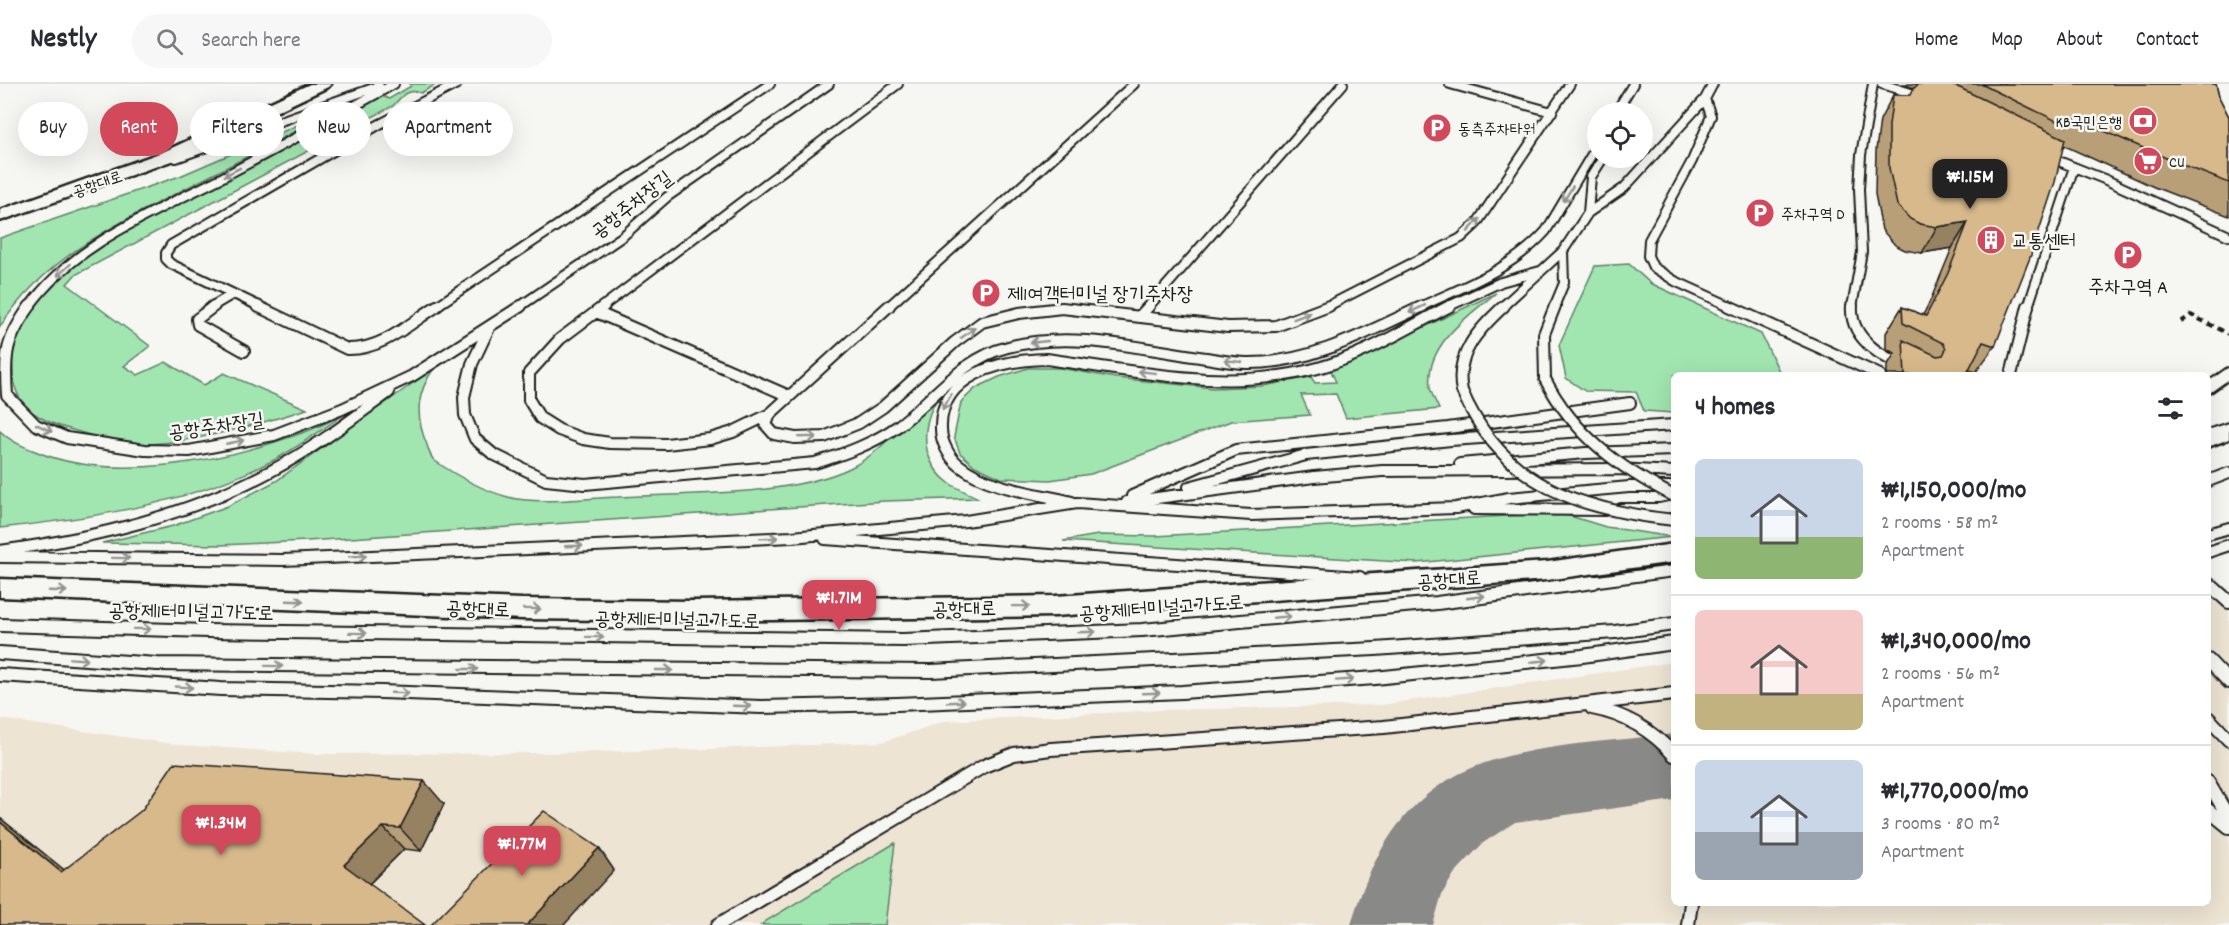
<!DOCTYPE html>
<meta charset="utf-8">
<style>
:root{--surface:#fff;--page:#f7f7f7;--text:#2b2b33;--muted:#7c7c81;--line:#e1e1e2;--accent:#d1495b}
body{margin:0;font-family:Dekko,"Poor Story",sans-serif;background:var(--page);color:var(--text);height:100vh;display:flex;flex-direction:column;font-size:22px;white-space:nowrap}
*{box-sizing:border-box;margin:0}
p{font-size:20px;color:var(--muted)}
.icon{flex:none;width:33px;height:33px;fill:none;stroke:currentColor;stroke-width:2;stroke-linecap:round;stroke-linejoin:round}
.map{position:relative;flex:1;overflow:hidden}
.details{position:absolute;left:1671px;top:288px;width:540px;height:534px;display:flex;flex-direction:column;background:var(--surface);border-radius:9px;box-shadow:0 6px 24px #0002}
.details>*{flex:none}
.banner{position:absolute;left:18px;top:18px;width:570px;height:54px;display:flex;gap:12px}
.fabs{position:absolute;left:1587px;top:18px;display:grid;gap:12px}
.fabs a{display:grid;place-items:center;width:66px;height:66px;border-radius:50%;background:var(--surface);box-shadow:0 6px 24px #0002;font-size:30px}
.price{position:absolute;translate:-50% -51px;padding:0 14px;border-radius:12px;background:var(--accent);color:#fff;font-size:20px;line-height:39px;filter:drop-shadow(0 2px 3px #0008)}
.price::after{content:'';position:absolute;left:50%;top:36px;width:18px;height:14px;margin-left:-9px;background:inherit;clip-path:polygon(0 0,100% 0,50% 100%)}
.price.active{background:#222;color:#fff}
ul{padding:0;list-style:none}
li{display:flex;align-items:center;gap:18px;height:150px;padding:0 24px}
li+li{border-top:2px solid var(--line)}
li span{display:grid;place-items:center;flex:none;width:168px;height:120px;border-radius:9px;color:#555}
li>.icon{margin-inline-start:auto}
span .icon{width:72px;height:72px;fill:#fffc;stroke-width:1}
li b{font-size:26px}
h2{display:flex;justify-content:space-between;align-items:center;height:72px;padding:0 24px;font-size:26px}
.pill{padding:0 21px;border-radius:27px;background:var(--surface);box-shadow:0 6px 24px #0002;font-size:21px;line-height:54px}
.pill.active{background:var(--accent);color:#fff}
header{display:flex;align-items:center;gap:36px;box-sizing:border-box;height:84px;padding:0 30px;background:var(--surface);border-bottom:2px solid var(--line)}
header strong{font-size:28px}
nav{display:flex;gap:33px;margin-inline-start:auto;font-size:21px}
.search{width:420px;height:54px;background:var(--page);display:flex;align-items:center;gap:15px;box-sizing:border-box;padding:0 21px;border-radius:33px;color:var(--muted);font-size:22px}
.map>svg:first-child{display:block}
.built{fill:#ede4d3}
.green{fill:#a1e5b0;stroke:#5e8066;stroke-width:1.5}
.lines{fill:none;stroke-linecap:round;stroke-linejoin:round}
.taxiway{fill:#898987;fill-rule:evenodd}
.service-far2-casing{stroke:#1c1c1c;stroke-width:12}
.service-far1-casing{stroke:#1c1c1c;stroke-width:14}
.service-casing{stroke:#1c1c1c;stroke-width:16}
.minor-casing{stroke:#1c1c1c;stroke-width:5}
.path{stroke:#1c1c1c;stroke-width:4;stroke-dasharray:6 4.5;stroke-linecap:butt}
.service-far2{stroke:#f6f6f2;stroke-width:8}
.service-far1{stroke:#f6f6f2;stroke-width:10}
.service{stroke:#f6f6f2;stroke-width:12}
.minor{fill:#f6f6f2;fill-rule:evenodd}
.service-bridge-casing{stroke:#1c1c1c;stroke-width:14;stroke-linecap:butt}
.service-bridge{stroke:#f6f6f2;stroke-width:10}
.wall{fill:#b99f78;stroke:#1c1c1c;stroke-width:1.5}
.shaded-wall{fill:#968261;stroke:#1c1c1c;stroke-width:1.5}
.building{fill:#d7b98b;stroke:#1c1c1c;stroke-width:1.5}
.oneway{stroke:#949492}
.labels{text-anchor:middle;stroke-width:5;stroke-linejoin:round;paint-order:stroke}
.far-poi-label{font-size:16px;fill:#1c1c1c;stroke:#f6f6f2;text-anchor:start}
.far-street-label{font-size:16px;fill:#1c1c1c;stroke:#f6f6f2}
.street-label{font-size:20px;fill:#1c1c1c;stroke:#f6f6f2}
.poi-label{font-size:20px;fill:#1c1c1c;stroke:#f6f6f2;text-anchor:start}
</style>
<header>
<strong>Nestly</strong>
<div class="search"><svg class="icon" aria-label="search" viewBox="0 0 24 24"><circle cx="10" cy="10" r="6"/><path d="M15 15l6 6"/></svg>Search here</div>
<nav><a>Home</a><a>Map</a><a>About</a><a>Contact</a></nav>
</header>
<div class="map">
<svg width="2229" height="841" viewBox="0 0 2229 841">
<rect width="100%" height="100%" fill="#f6f6f2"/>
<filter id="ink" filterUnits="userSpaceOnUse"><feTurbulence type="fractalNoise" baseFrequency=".0167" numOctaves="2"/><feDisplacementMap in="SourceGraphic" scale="12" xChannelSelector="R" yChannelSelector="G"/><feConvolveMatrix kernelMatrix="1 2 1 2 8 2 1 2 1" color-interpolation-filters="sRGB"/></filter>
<g filter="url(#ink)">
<path class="built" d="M2229,504v337h-2229v-206l180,26 135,9 242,-1 154,-4 172,-7 62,-21 216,-11 220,-5 293,-43v241h534v-314z"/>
<path class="green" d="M410,0h27l-16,9c-14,-5 -19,3 -28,13l-318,169 -8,9 83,62 -26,20 14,9 28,-13 38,23 20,-12 83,36c-47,15 -120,36 -169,35 -21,-1 -42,-7 -62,-13 -31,-8 -63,-22 -63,-59 0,-9 -2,-19 0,-27 16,-48 61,-81 101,-107l268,-142 7,3 22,-13z
M342,22c-46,25 -91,49 -138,73 -75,39 -157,74 -204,148v-89l180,-62z
M1629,180l21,19 111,51 20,41h-107v38l-30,-2 -8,-19 -51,-1 -19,-13 -7,-33 36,-79z
M1496,209c-28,23 -71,52 -66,94 1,7 6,15 9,22l-93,9 -10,-24 -35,1 9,20 -79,6 -140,53 -41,6 -49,-2 -26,-12 -15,-13 -6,-16 7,-35 15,-14 23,-11 29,-9h32l56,10 97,10 50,-2 48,-9 4,6 21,-1 -5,-11z
M1006,273c-16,6 -33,11 -47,20 -36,23 -48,78 -10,106 9,6 20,10 29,15l-93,3 -578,40 -86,4 -119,-2 71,-17 55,-20 48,-25 158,-113c-18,26 -19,48 -7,77 2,6 3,12 8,16 22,15 47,29 73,36 27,8 80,1 109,0 68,-4 172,0 233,-29 48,-23 67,-76 112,-98 14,-7 29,-10 44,-13z
M345,330c-24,16 -48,34 -73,47 -84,43 -180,57 -272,67v-97c10,10 22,15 35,20 77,33 188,10 264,-17 16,-5 31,-13 46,-20z
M1560,429l46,14 67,10 -256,26 -354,-22 35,-6 57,1z
M895,759l-10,82h-124l5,-4z"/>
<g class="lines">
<path class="taxiway" d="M1674,650v66l-159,22 -32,21 -29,31 -12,20 -9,31h-82c53,-182 162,-173 323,-191z"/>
<g class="service-far2-casing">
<path id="service-far2" d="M1450,0l102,28
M1882,0l42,13
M1705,15l6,17 -19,45 -43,79 -1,16 5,11 22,14 57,26
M1616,28l17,-28
M2046,72l58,23 125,57
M176,74l203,-72
M1588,129l36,-25 81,-89 8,-15
M29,223c46,-64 124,-94 192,-129 58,-31 116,-62 173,-94
M211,223l22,-13
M261,223l-90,-43 -5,-5v-6l5,-8 209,-121 77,-40
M435,223l335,-223
M519,223l104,-71 44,-39 162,-113
M602,223l296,-223
M888,223l246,-223
M1148,223l195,-223
M1326,223l135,-69 16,-15 93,-139
M1420,223c45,-21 92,-38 126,-76l52,-87
M1447,223l54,-25 39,-11
M1502,223l61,-56 25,-38 3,-36 12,-19
M1554,223l10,-24 -1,-32
M1852,223l10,-55 -3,-63 2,-34 12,-71
M2028,223l46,-140"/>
</g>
<g class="service-far1-casing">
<path id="service-far1" d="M30,222c-24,34 -26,47 -23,89l29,30 31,13 78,12 44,1 85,-16 68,-26 70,-33 109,-70
M214,222l-17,13 1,6 46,26
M257,222l90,43c35,1 62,-25 90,-43
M604,222l-44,33 -31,34v27l11,18 19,12 24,9 27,4 56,1 44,-5 23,-7 37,-18 119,-108
M1729,222l151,69
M1852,222c-3,38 41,56 70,69
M596,228l193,84
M1139,233l10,-11
M489,244l-17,36 -8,33 1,18 10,24 18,15 53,26 39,4 230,-21c29,-9 58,-19 83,-37 36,-27 64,-68 110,-79 64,-17 134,2 198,11 14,2 27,5 41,5 63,1 121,-31 176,-57
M2011,291l17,-69
M1545,295l-1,-45 11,-28
M2208,304l21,-15
M1462,307c-8,-36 17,-62 42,-85
M770,330l-4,11 8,9 21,4 29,-1 35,-14 24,-16 72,-65 27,-20 37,-9 43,-5 166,19 48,-1 53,-20
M1460,380l126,-11 88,-3
M2208,397l21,-8
M1189,403l117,-32 145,-15 223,-15
M1132,412l104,-46 212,-22 182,-25
M1072,418c-36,-9 -83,-13 -113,-37 -10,-8 -18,-23 -18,-36 -2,-55 61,-69 105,-70 90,12 182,34 272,9 47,-13 89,-40 132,-62
M1127,418l187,-25 68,-6 236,-2 56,3
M1474,425l131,1
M1621,425h39l14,-3
M2208,450l21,-6
M825,455l535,38
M0,467c94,-13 187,-35 271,-80 42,-22 80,-51 118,-79
M2208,468l21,-7
M0,473l283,3 509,-23 174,-16 111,-18 174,12 205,-7 53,-10 120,-11h45
M1583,499l91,-12"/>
</g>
<g class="service-casing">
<path id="service" d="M2208,499l21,19
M0,541l208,6 695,9 239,-10 295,-27 157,-21
M0,569l157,11 774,7 444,-22 240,-17 59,-8
M2208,576l21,22
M0,591l221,14 161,3 379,15 136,-3 285,-12 193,-14 207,-22 92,-13
M1592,624c32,6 60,22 82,47
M2208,634l21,22
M2208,698l21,36
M2208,726l21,17
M718,841l266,-159 30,-12 37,-5 333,-22 290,-33
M1688,841l3,-22"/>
</g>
<g class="minor-casing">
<path id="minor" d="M310,0h21l-3,3 -151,72 -177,62v-11l165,-59z
M2229,339v16l-21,8v-17z
M1674,460v18l-127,18 -492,36 -361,5 -172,-2 -522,-22v-18l522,20 172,2 361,-5 492,-34z"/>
</g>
<path class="path" d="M2181,238l10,-7 38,19"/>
<use href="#service-far2" class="service-far2"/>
<use href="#service-far1" class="service-far1"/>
<use href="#service" class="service"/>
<use href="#minor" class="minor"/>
<g class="service-bridge-casing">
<path id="service-bridge" d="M1545,295c29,56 74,89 129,117
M1462,307c40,94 117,119 212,129"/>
</g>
<use href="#service-bridge" class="service-bridge"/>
</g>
<path class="wall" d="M1902,0h314l3,13 10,20v99l-75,-29 -91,-42 -68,201 -19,26 -7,-2 -3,5h-79v-9l8,-13 -9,-4v-16l16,-26 21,8 8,-16 21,-51 -30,5 -17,-3 -10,-5 -13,-15 -7,-36 1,-44 4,-30 13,-25h18l3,-7z
M444,720l-23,47 -17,-2 -35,35 -369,41v-107l64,52z"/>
<path class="shaded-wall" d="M1968,138l-16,26 -30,5 15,-26z
M424,697l20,23 -23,47 -21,-23z
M0,734l93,75 -32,-21 -61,-50z
M383,743l21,22 -38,38 -22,-22z
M599,764l15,22 -50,55h-37z"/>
<path class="building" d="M1919,0h29l12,4 105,51 -10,43 -24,73 -36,91 -12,-4 -17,33h-61l-2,-35 34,16 6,-1 3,-6 -3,-6 -40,-20 -1,-16 24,9 22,-43 20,-51 -31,5 -17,-3 -10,-5 -13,-14 -8,-37v-43l4,-30h18l3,-7z
M1981,0h235l3,13 10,20v66l-56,-22 -103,-45 -3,10z
M174,679l250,18 -24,47 -17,-1 -39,38 81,60h-425v-103l61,50 81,-62z
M544,727l55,37 -72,77h-96z"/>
<defs><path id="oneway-shaft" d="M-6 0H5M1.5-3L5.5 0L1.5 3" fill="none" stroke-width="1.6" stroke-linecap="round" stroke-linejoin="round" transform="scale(1.5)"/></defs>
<g class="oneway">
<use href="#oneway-shaft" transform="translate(232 88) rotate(153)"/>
<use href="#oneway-shaft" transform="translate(1568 110) rotate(121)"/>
<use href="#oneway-shaft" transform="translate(1474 141) rotate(-47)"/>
<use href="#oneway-shaft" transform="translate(64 186) rotate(138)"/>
<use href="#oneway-shaft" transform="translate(1417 225) rotate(155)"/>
<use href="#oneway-shaft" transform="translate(1302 232) rotate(-21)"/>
<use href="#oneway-shaft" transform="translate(968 249) rotate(-36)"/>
<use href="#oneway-shaft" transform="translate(1039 258) rotate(174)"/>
<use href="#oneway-shaft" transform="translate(1233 277) rotate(-173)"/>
<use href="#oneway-shaft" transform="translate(1147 288) rotate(-173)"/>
<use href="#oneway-shaft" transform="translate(947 318) rotate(120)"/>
<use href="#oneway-shaft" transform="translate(44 344) rotate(25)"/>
<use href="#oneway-shaft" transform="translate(808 353) rotate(-2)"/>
<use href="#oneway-shaft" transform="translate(235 358) rotate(-11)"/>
<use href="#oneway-shaft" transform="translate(769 454) rotate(-2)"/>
<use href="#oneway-shaft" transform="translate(574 462) rotate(-2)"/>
<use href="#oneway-shaft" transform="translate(358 472) rotate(-3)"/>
<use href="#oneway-shaft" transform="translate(121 474) rotate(1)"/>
<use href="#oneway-shaft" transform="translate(58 507) rotate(2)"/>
<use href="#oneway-shaft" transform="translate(1476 513) rotate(-8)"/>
<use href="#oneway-shaft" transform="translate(295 517) rotate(2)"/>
<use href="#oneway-shaft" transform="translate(1021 522) rotate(-1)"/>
<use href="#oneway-shaft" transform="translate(532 525) rotate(1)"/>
<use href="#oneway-shaft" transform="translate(1282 533) rotate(-5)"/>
<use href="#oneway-shaft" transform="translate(142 545) rotate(1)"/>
<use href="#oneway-shaft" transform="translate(1087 548) rotate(-2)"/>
<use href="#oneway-shaft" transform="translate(358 549) rotate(1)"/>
<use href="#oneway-shaft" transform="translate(595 553) rotate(1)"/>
<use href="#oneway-shaft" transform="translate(79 575) rotate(4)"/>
<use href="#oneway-shaft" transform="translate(1539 577) rotate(-6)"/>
<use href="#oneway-shaft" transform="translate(274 582) rotate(1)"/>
<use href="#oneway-shaft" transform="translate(469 585)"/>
<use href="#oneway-shaft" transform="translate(664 586)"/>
<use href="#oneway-shaft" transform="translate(1345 596) rotate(-4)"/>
<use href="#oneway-shaft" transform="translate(184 603) rotate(3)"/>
<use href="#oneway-shaft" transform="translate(400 609) rotate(2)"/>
<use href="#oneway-shaft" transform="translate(1151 609) rotate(-2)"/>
<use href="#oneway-shaft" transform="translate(956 618) rotate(-2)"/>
<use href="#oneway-shaft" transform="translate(742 622) rotate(2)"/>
</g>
</g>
<defs>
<g id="bank-disc" transform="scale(1.5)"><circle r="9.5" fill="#d1495b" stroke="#f6f6f2"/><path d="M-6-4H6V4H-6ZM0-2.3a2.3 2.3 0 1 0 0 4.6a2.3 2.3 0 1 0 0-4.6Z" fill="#fff"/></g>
<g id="parking-disc" transform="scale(1.5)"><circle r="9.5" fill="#d1495b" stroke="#f6f6f2"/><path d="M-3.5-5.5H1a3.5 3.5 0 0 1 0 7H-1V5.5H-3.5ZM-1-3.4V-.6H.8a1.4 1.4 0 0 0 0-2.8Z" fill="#fff"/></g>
<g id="supermarket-disc" transform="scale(1.5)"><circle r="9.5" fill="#d1495b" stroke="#f6f6f2"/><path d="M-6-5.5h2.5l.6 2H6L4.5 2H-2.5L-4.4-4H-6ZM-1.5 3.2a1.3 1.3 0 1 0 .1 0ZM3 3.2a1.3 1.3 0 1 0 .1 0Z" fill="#fff"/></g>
<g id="building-disc" transform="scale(1.5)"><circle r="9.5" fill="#d1495b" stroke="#f6f6f2"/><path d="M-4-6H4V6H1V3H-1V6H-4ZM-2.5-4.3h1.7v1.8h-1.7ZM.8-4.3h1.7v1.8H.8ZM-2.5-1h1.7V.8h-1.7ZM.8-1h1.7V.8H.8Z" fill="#fff"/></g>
</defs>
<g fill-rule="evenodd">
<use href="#bank-disc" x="2143" y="37"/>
<use href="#parking-disc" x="1437" y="44"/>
<use href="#supermarket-disc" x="2148" y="77"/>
<use href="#parking-disc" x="1760" y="129"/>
<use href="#building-disc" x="1991" y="156"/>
<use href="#parking-disc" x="2128" y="171"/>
<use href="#parking-disc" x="986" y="209"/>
</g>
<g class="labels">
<g class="far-poi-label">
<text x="2122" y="43" text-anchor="end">KB국민은행</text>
<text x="1458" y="50">동측주차타워</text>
<text x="2169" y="83">CU</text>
<text x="1781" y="135">주차구역 D</text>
</g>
<g class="far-street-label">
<text transform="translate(97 99) rotate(-19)" y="6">공항대로</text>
</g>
<g class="street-label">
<text transform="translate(631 120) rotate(-38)" y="7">공항주차장길</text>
<text transform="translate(216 341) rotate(-8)" y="7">공항주차장길</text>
<text transform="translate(1449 495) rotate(-4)" y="7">공항대로</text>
<text transform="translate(1161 523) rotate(-4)" y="7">공항제1터미널고가도로</text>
<text transform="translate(478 524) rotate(2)" y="7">공항대로</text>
<text transform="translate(964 524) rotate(-1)" y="7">공항대로</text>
<text transform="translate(191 527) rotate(1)" y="7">공항제1터미널고가도로</text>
<text transform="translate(677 535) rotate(1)" y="7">공항제1터미널고가도로</text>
</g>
<g class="poi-label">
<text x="2012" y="163">교통센터</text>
<text x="2128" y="209" text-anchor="middle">주차구역 A</text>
<text x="1007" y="216">제1여객터미널 장기주차장</text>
</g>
</g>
</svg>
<div class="fabs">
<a><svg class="icon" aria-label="locate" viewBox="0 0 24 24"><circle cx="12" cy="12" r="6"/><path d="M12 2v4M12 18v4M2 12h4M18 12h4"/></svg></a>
</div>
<b class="price active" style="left:1970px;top:126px">₩1.15M</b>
<b class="price" style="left:839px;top:547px">₩1.71M</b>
<b class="price" style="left:221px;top:772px">₩1.34M</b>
<b class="price" style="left:522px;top:793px">₩1.77M</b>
<div class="banner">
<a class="pill">Buy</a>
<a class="pill active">Rent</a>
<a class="pill">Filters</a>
<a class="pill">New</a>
<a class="pill">Apartment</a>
</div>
<section class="details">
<h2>4 homes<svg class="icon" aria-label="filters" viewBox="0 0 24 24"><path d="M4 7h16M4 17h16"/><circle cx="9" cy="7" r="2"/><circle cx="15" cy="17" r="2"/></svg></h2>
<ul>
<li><span style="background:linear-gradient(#c9d6e8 65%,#8fb573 0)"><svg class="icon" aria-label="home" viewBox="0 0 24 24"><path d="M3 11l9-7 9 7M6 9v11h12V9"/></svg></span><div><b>₩1,150,000/mo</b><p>2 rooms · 58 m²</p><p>Apartment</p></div></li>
<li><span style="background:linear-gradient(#f6c9c9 70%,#c2b280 0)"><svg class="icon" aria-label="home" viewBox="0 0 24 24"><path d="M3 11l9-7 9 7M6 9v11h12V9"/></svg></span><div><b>₩1,340,000/mo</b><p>2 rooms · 56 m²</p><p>Apartment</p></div></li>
<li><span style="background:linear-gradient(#c9d6e8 60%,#9aa5b1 0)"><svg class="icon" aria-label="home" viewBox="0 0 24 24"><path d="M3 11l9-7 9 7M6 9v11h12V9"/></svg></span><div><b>₩1,770,000/mo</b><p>3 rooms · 80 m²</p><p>Apartment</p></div></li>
</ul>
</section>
</div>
